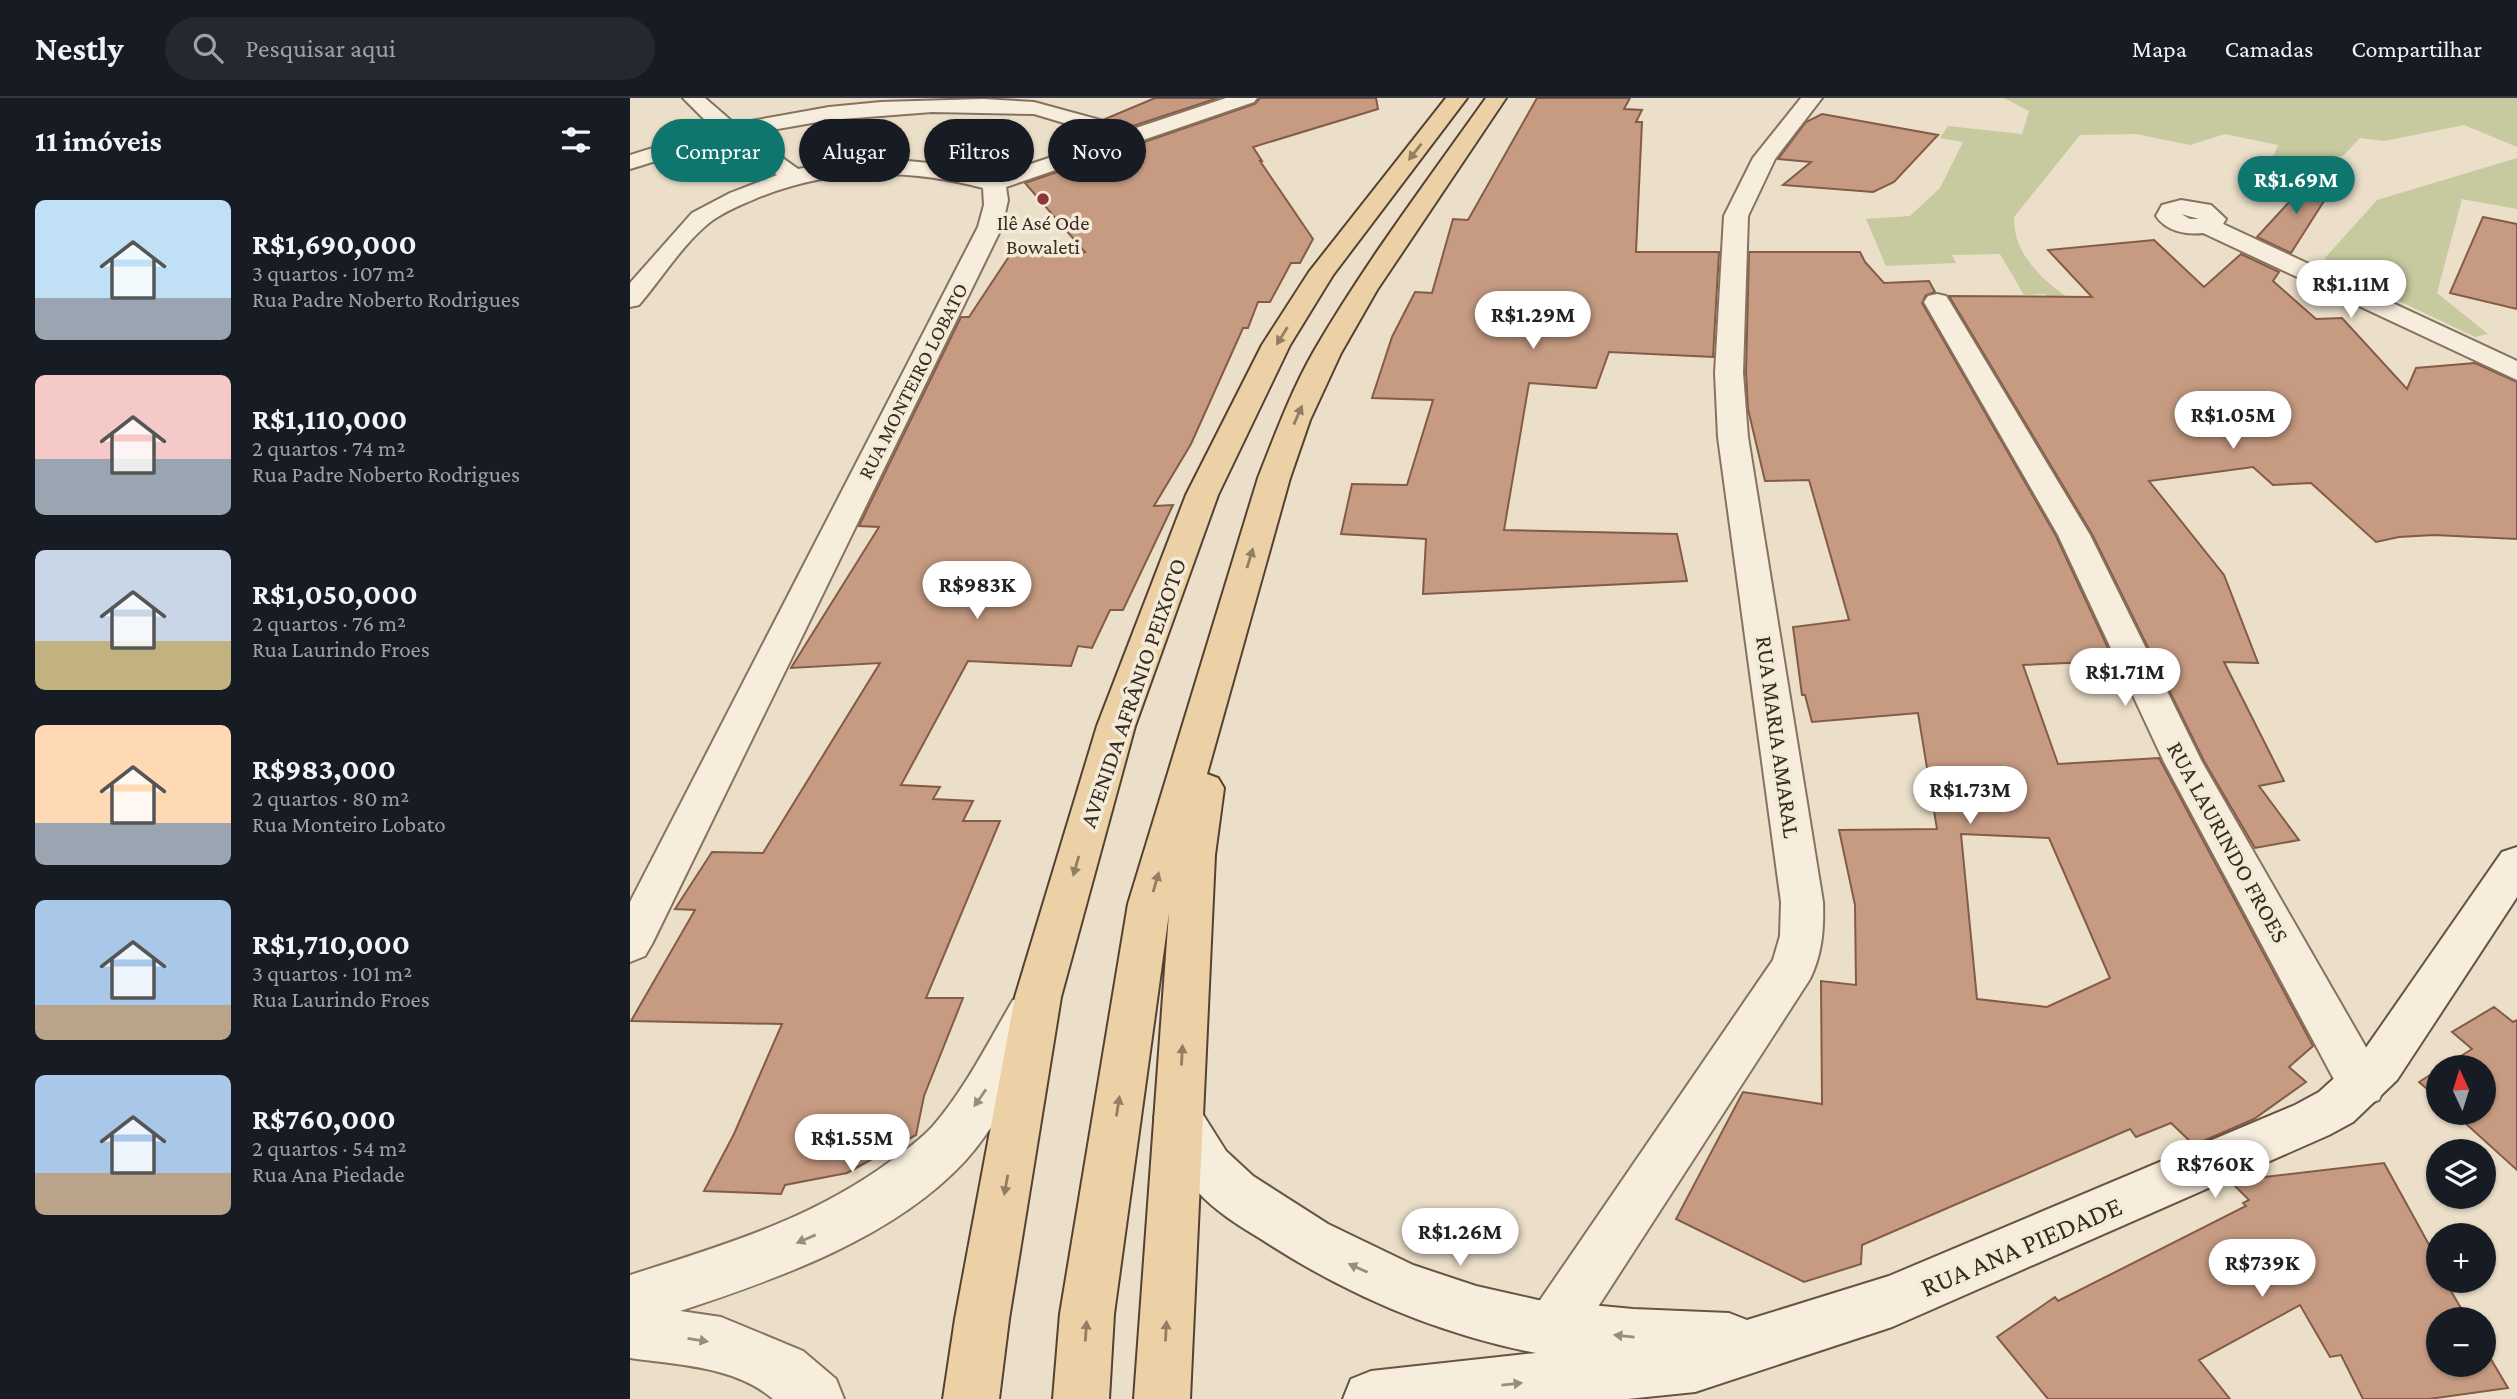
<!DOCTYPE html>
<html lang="pt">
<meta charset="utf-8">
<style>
:root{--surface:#171b24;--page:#242831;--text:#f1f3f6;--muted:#9ea1a6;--line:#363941;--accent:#0f766e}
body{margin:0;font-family:"Crimson Pro",serif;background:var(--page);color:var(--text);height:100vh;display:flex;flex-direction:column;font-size:26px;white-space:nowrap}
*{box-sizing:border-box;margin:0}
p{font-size:23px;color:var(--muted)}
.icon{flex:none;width:38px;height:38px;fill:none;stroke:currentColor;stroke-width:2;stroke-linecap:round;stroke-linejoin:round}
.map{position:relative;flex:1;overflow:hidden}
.side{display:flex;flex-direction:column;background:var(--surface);width:630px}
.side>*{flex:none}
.hud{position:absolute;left:21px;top:21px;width:665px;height:63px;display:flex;gap:14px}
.needle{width:46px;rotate:356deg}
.controls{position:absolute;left:1796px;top:957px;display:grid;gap:14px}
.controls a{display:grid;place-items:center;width:70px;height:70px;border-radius:50%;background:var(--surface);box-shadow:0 2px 5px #0004;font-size:35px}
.price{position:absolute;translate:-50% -60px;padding:0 16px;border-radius:24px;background:#fff;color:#222;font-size:23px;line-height:46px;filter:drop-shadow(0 2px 4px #0008)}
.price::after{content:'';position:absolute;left:50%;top:42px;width:21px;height:16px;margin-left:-10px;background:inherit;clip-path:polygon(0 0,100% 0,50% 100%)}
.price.current{background:var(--accent);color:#fff}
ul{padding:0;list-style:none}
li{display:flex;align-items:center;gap:21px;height:175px;padding:0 35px}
li span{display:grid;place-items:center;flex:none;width:196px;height:140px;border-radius:10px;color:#555}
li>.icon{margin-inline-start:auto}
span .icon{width:84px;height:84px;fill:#fffc;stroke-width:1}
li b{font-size:30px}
h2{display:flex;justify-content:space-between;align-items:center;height:84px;padding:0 35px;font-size:30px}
.pill{padding:0 24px;border-radius:32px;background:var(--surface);box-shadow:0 2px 5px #0004;font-size:24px;line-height:63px}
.pill.current{background:var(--accent);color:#fff}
header{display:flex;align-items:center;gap:42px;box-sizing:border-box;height:98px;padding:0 35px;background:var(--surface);border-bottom:2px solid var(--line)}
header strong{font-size:33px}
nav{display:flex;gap:38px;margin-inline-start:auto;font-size:24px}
.search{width:490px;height:63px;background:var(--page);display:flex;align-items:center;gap:18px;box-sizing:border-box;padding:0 24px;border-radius:38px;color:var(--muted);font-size:26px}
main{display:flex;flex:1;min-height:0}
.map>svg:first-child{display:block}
.green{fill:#c7c99e}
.building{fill:#c69b82;stroke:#845b47;stroke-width:2;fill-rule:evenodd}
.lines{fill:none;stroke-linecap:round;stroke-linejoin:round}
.minor-casing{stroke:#87725f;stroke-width:4}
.secondary-casing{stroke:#695342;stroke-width:4}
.primary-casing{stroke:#554133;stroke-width:4}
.minor{fill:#f7eddc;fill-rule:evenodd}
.secondary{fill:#f7eddc;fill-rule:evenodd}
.primary{fill:#ebd1a5;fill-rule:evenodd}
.oneway{fill:#927e63}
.oneway2{fill:#988c7e}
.poi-dot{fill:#91343a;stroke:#f3ead8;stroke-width:2.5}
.labels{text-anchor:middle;stroke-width:7;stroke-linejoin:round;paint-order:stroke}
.far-poi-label{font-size:21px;fill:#382b21;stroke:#f3ead8}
.far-street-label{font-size:21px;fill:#382b21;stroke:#f3ead8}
.street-label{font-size:24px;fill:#382b21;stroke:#f3ead8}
.near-street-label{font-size:28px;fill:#382b21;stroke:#f3ead8}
</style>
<header>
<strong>Nestly</strong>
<div class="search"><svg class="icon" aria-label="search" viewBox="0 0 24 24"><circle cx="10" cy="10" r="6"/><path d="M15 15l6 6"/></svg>Pesquisar aqui</div>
<nav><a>Mapa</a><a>Camadas</a><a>Compartilhar</a></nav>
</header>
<main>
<section class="side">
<h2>11 imóveis<svg class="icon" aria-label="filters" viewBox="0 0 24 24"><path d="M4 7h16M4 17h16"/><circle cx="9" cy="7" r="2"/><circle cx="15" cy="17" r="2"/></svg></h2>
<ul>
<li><span style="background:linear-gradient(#bfe0f5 70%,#9aa5b1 0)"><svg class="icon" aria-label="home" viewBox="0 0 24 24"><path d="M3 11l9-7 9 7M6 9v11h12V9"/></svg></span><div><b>R$1,690,000</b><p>3 quartos · 107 m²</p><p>Rua Padre Noberto Rodrigues</p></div></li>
<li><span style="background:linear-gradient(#f6c9c9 60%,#9aa5b1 0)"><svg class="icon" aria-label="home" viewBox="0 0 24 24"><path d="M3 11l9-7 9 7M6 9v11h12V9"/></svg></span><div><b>R$1,110,000</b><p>2 quartos · 74 m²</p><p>Rua Padre Noberto Rodrigues</p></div></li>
<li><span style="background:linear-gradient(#c9d6e8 65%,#c2b280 0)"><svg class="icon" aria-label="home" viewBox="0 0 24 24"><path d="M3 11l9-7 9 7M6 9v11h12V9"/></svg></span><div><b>R$1,050,000</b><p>2 quartos · 76 m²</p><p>Rua Laurindo Froes</p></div></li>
<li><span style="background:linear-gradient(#ffd9b3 70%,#9aa5b1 0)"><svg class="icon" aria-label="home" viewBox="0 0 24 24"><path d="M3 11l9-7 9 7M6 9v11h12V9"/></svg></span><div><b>R$983,000</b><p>2 quartos · 80 m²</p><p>Rua Monteiro Lobato</p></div></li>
<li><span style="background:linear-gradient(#a9c7e8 75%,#b9a48a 0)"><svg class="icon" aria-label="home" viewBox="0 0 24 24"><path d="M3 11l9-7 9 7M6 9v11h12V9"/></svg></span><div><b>R$1,710,000</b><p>3 quartos · 101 m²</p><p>Rua Laurindo Froes</p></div></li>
<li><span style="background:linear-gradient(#a9c7e8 70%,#b9a48a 0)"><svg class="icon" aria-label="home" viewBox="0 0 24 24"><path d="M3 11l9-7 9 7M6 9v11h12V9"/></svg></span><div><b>R$760,000</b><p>2 quartos · 54 m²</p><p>Rua Ana Piedade</p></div></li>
</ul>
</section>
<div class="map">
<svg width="1887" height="1301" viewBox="0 0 1887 1301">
<rect width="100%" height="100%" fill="#ebdfc9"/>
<path class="green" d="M1374,0h513v49l-53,-22 -80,16 -24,-3 -17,18 -44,7 -26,-6 5,-12 -53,-11 -35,11 -54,-11 -56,1 -66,82c-1,46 43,74 76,96l-30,3 -15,-22 -21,1 -24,-41 -48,1 4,8 -70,3 -20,-47 44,-3 30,-28 23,-46 -23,-4 8,-12 74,8 7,-23z
M1887,60v51l-55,-10 -25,94 51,41 -13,3 -145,-69 -5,-10 52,-58z"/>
<path class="building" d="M525,0h63l-85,28 -28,-7z
M630,0h116l2,11 -125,38 9,14h-2l53,78 -13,24h-9l-21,39h-12l-10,26h-5l-52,116 -37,62 19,-1 -50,105h-13l-18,38 -14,-2 -7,20 -103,-5 -67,124 39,2 -7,12 40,2 -10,20h37l-74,177h37l-39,98 -8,39 -69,38 -62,12 -4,9 -77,-3 30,-57 48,-110 -151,-3 64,-111 -20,-1 37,-57 51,1 117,-190 -89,5 88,-141 -20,-1 102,-209h8l41,-62 75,-3 -60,-69 230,-79z
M907,0h93l-6,11 18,1 -6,12h6l-6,130h83l-6,105 -104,-5 -13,36 -67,-5 -25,147 173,4 10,47 -264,13 3,-55 -85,-5 11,-50 55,1 26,-85 -61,-2 20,-61 23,-45 17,1 21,-74 15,1z
M1192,16l116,21 -44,47 -21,10 -90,-7 28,-23 -33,-3 28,-37z
M448,32l24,7 -32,11 -7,-12z
M1683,78l18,14 -40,63 -34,-16z
M1853,119l34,7v85l-67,-16z
M1524,142l50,47 37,-33 38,18 -6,9 43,38 26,-1 65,71 9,-21 59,-5 42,19v157l-83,-4 -35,2 -23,5 -65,-59 -38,2 -20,-18 -104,14 75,94 34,88 -34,-1 60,119 -25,5 40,54 -44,8 -51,-87 -112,-227 -143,-238 143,1 -44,-47z
M1119,154h111l5,10 19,21 45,-2 6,11 -9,3 -4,8 134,233 58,125 -91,4 35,99 101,-6 154,288 -24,21 17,15 -52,37 -60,26 -23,-22 -35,14 -6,-8 -268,116 -1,19 -57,18 -128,-63 67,-127 79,12 -1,-123 35,4 -1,-80 -16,-75 98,-1 -19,-116 -106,9 -7,-27h-3l-9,-68 56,-7 -40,-140 -44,1 -17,-72 -2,-36zM1331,736l88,4 61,140 -63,29 -70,-8z
M1864,909l19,15 4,-2v150l-63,-57h29v-45h-41l30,-19 -20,-17z
M1808,972v28l-19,-16z
M1754,1065l54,98v20h7l23,39h-30v45h45v-19l25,42 -79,11h-66l-22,-44 -11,2 -30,-52 -101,55 31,39h-182l-51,-62 58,-40 3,4 188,-95 -3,-3 6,-3 -19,-19z"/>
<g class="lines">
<g class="minor-casing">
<path id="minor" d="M53,0h22l30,26 94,-17 52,-5 102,-3 51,3 99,27 93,-31h31l-3,4 -248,85 2,13 -6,27 -350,717 -7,12 -15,6v-60l348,-675 6,-22 -1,-17c-76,-20 -153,-20 -226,10 -16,7 -34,14 -48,25 -27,22 -47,55 -70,82l-9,2v-24l62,-70 38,-20 47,-18 -50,-36 -97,30v-14l84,-26zM302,14l102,2 77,23 -119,40 -63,-14 -32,-3 -65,3 -34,6 -49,-35 80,-14z
M1171,0h21l-47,61 -27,57 -5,157 5,64 75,465c1,28 -1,52 -13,77l-238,368 -19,8 -19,-8 -8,-19 8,-19 239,-349 7,-24 1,-34 -63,-465 -3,-64 9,-157 29,-58z
M1551,102l30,5 15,14 -3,5 294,137v19l-314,-147c-18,2 -37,-2 -47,-17l6,-11zM1551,116l18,5h-9z
M1307,196l9,2 4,6 140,233 112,227 177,308 7,15 -7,15 -17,6 -17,-6 -181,-338 -106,-227 -134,-233 4,-6z
M399,897l16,5 7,14c-24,49 -50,106 -87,147 -71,77 -188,118 -285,150l41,6 82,34 33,28 8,20h-71c-38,-33 -95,-34 -143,-41v-83c92,-29 183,-56 262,-115 14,-10 29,-21 41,-34 32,-37 55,-83 80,-126z"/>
</g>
<g class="secondary-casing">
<path id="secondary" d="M1887,749v50l-120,183 -44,42 -24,13 -437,192 -197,65 -68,7h-284l8,-20 20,-8 165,-18c-98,-19 -191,-59 -275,-114 -23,-14 -46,-28 -64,-48 -19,-21 -31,-49 -43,-74l7,-15 17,-7 17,7 31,49 27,25 75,48 85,41 63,21 62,14 95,9 96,4 18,7 142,-44 406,-171 24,-13 44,-40 139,-200z"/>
</g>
<g class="primary-casing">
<path id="primary" d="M816,0h21l-134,177 -43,70 -72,150 -83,231 -74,271 -52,322 -10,80h-56l12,-80 60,-322 82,-271 89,-231 76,-150 47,-73z
M856,0h20l-129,192 -36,63 -31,67 -20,58 -83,296 11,4 6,10 -9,67 -25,544h-56l35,-486 -55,401 -5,85h-56l7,-85 68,-410 130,-426c17,-43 33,-87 56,-127 51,-88 113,-170 172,-253z"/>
</g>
<use href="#minor" class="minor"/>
<use href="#secondary" class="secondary"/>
<use href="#primary" class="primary"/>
</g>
<defs><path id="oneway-solid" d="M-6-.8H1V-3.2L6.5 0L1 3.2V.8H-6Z" transform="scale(1.75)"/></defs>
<g class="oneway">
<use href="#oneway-solid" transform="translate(785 54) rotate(128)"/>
<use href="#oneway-solid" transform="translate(652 238) rotate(122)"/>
<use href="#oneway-solid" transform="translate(668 317) rotate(-66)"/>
<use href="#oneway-solid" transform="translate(620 460) rotate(-73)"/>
<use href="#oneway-solid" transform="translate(446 768) rotate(106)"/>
<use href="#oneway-solid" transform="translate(526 784) rotate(-74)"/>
<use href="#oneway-solid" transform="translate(552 957) rotate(-87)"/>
<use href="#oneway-solid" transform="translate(488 1008) rotate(-81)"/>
<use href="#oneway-solid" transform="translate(376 1087) rotate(100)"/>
<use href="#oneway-solid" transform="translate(456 1233) rotate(-86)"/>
<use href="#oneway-solid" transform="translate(536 1233) rotate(-87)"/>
</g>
<g class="oneway2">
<use href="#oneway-solid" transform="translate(350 1000) rotate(125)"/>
<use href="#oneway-solid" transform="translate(176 1141) rotate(157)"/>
<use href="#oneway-solid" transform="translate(728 1170) rotate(-156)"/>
<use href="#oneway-solid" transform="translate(994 1238) rotate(-174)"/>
<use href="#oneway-solid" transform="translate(68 1242) rotate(9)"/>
<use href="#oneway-solid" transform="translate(882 1286) rotate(-6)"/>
</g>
<circle class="poi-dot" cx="413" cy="101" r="7"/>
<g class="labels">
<g class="far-poi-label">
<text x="413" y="132">Ilê Asé Ode<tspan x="413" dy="24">Bowaleti</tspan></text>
</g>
<g class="far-street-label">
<text transform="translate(283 283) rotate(-63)" y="7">RUA MONTEIRO LOBATO</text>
</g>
<g class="street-label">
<text transform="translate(503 595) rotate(-71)" y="8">AVENIDA AFRÂNIO PEIXOTO</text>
<text transform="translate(1148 639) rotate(82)" y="8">RUA MARIA AMARAL</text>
<text transform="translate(1598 744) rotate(61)" y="8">RUA LAURINDO FROES</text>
</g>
<g class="near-street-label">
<text transform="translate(1391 1148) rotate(-23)" y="10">RUA ANA PIEDADE</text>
</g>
</g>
</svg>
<div class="controls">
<a><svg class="needle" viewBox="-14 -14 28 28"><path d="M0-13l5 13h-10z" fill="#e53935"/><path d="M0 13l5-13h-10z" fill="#9ea1a6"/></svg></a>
<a><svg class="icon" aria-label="layers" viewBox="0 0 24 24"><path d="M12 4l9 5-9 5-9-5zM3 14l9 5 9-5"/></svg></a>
<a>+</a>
<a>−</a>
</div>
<b class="price current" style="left:1666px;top:118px">R$1.69M</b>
<b class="price" style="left:1721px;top:222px">R$1.11M</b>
<b class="price" style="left:903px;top:253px">R$1.29M</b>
<b class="price" style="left:1603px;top:353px">R$1.05M</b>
<b class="price" style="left:347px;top:523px">R$983K</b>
<b class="price" style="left:1495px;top:610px">R$1.71M</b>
<b class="price" style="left:1340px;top:728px">R$1.73M</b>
<b class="price" style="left:222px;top:1076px">R$1.55M</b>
<b class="price" style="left:1585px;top:1102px">R$760K</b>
<b class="price" style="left:830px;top:1170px">R$1.26M</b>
<b class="price" style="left:1632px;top:1201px">R$739K</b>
<div class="hud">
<a class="pill current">Comprar</a>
<a class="pill">Alugar</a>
<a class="pill">Filtros</a>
<a class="pill">Novo</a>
</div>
</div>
</main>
